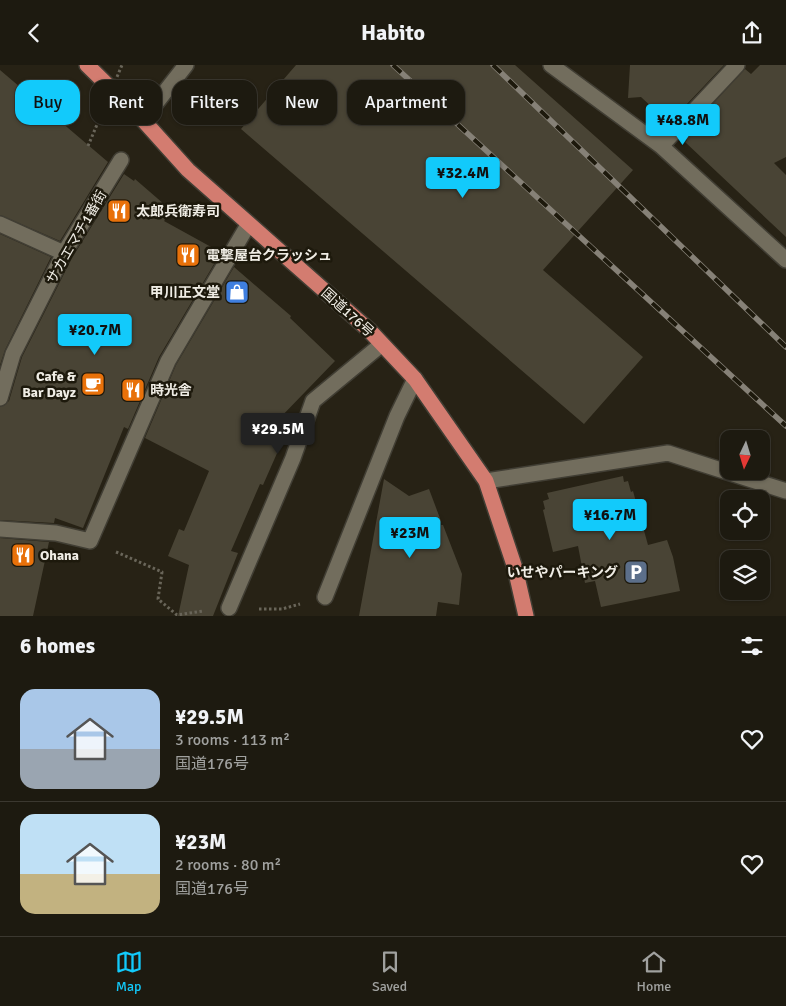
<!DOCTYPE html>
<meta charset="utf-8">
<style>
:root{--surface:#1d1a10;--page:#2a271e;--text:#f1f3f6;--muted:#a0a19f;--line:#3b3830;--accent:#12cafb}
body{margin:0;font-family:Signika,"Noto Sans JP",sans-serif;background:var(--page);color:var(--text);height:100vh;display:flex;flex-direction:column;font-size:19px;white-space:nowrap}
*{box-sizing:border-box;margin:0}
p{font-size:16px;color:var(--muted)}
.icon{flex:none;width:28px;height:28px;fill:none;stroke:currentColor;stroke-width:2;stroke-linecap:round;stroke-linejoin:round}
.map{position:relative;height:551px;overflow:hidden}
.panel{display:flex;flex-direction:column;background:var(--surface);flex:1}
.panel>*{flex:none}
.hud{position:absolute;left:15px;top:15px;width:500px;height:45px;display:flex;gap:10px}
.needle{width:32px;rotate:184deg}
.fabs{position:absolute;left:720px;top:365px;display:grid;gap:10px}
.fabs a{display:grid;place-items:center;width:50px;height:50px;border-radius:10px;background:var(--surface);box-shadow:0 1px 4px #0004,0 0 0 1px var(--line);font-size:25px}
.price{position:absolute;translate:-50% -42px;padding:0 11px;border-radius:5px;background:var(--accent);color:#111;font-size:16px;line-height:32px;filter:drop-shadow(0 1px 2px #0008)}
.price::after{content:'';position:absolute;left:50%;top:30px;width:15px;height:11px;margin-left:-8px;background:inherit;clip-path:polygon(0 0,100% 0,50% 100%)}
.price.current{background:#222;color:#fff}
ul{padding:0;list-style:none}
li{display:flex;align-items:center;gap:15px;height:125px;padding:0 20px}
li+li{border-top:1px solid var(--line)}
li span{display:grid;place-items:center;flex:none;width:140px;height:100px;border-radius:15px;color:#555}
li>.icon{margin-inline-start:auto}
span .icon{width:60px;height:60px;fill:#fffc;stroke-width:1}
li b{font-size:21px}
h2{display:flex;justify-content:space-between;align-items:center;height:60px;padding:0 20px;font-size:21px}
.chip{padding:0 18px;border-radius:15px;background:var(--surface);box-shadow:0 1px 4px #0004,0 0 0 1px var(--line);font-size:18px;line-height:45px}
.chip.current{background:var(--accent);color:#111}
header{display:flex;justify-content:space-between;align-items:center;height:65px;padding:0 20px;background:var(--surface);font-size:22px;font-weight:800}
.tabs{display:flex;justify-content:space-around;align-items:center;height:70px;border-top:1px solid var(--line);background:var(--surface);font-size:14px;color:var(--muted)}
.tabs a{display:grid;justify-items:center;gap:2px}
.tabs .current{color:var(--accent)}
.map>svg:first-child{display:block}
.building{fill:#494435}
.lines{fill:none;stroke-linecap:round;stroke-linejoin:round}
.service-casing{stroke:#413e34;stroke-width:18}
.pedestrian-casing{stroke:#413e34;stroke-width:18}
.minor-casing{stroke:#413e34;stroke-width:18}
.tertiary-casing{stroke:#413e34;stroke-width:18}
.trunk-casing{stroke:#413e34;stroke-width:18}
.path{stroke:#696559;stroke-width:3;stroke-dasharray:2.5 2.5;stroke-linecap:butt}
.service{stroke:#726d5d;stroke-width:15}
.pedestrian{stroke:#726d5d;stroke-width:15}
.minor{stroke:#726d5d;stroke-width:15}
.tertiary{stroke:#726d5d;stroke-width:15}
.trunk{stroke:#d37c70;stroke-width:15}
.rail-casing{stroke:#868177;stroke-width:5.5}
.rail{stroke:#1d190c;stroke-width:4;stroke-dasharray:11;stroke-linecap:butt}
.path-bridge{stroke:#696559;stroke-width:3;stroke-dasharray:2.5 2.5;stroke-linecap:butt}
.labels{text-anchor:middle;stroke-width:5;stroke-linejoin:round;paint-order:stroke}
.poi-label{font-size:14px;font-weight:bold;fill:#f0ede5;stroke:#1d190c;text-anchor:start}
.street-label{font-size:14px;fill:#f0ede5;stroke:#1d190c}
</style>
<header><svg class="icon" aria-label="back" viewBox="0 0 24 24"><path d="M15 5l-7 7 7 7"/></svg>Habito<svg class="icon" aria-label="share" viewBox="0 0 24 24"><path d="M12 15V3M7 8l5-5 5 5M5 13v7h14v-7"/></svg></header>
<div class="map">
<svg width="786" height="551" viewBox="0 0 786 551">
<rect width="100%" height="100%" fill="#272215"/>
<path class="building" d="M296,0h219l118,105 -90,100 100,87 -59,67 -343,-295z
M630,0h94l-55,58 -28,-26 -13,1z
M760,0h26v92l-12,6 12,12v62l-101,-95 2,-2 -4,-4 62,-67 6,5z
M0,5l108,92 -48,79 -60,-26z
M124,109l10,7 1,-2 37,32 -8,10 49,27 7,6 -61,103 -31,72 -4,-2 -41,101 -28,-10 -1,5 -54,-3v-113l9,-6 13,-44 50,-99z
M0,169l51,23 -46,93 -5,15z
M234,202l57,49 -1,2 45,43 -58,60 12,5 -26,59 -3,-1 -29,67 7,2 -25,63h-35l11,-51 -21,-9 11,-27 5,2 25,-60 -64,-33 31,-73z
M623,411l1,6 4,-1 3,11 2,-1 15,54 19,-5 6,17 7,34 -79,16 -6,-26 -10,2 -7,-37 -25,6 -10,-42 2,-1 -2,-8 6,-2 -2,-6z
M384,414l25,17 20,-7 12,32v4h2l19,49 -3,31 -21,-3 -2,14h-77z
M0,473l49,4 -16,74h-33z"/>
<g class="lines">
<g class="service-casing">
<path id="service" d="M0,464l56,4 34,8 78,-180 80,-136"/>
</g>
<g class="pedestrian-casing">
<path id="pedestrian" d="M0,333l13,-44 51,-101 57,-93"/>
</g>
<g class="minor-casing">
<path id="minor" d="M551,0l110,81 125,114
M661,81l76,-81
M0,159l64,29
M486,416l182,-28 118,38
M325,532l72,-181 18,-37
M229,543l64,-150 20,-57 69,-57"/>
</g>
<g class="tertiary-casing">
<path id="tertiary" d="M143,55l43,-55"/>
</g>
<g class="trunk-casing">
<path id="trunk" d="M87,0l56,55 45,50 181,160 46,49 71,102 29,87 11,48"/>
</g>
<path class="path" d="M116,487l46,20 -4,27 19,16 26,-4
M259,544h23l18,-5"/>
<use href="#service" class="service"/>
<use href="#pedestrian" class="pedestrian"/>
<use href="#minor" class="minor"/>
<use href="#tertiary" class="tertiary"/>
<use href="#trunk" class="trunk"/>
<g class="rail-casing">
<path id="rail" d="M393,0l393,361
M493,0l293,282"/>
</g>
<use href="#rail" class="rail"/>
<path class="path-bridge" d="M88,81l34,-81"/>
</g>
<defs>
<g id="restaurant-square" transform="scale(1.25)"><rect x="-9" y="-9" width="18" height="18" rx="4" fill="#e8710a" stroke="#1d190c"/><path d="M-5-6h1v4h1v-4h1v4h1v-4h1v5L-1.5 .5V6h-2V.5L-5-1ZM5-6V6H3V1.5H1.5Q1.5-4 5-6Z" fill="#fff"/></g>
<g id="shop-square" transform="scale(1.25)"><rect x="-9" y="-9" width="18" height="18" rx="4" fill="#3f7fe0" stroke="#1d190c"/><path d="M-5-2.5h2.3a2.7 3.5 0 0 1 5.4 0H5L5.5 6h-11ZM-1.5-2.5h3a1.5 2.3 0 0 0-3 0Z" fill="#fff"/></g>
<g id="cafe-square" transform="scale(1.25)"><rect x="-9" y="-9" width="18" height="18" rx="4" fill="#e8710a" stroke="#1d190c"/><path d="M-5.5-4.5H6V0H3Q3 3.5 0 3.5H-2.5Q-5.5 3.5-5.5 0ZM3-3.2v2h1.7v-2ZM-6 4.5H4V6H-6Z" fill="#fff"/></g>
<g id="parking-square" transform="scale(1.25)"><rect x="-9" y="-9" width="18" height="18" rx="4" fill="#5c6f8a" stroke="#1d190c"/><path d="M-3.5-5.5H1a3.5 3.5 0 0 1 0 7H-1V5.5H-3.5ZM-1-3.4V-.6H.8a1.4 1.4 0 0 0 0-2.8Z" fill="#fff"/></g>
</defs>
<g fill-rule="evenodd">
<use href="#restaurant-square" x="119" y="146"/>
<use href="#restaurant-square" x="188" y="190"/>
<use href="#shop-square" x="237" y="227"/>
<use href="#cafe-square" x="93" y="319"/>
<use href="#restaurant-square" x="133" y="325"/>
<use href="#restaurant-square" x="23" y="490"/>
<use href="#parking-square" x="636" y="507"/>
</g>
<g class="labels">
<g class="poi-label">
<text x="136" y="151">太郎兵衛寿司</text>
<text x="206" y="195">電撃屋台クラッシュ</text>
<text x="220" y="232" text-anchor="end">甲川正文堂</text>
<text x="76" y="316" text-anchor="end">Cafe &amp;<tspan x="76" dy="16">Bar Dayz</tspan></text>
<text x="150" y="330">時光舎</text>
<text x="40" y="495">Ohana</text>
<text x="618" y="512" text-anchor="end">いせやパーキング</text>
</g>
<g class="street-label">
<text transform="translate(76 172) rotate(-60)" y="5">サカエマチ1番街</text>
<text transform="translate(348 247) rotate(42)" y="5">国道176号</text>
</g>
</g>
</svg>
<div class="fabs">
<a><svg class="needle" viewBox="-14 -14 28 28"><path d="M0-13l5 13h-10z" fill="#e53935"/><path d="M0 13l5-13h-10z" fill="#a0a19f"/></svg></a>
<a><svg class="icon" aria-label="locate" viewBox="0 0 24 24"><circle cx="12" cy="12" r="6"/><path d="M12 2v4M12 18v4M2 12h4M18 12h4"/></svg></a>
<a><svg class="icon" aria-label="layers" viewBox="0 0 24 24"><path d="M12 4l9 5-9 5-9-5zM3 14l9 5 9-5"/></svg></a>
</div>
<b class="price" style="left:683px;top:81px">¥48.8M</b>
<b class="price" style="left:463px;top:134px">¥32.4M</b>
<b class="price" style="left:95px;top:291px">¥20.7M</b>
<b class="price current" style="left:278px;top:390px">¥29.5M</b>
<b class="price" style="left:610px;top:476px">¥16.7M</b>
<b class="price" style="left:410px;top:494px">¥23M</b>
<div class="hud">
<a class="chip current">Buy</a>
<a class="chip">Rent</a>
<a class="chip">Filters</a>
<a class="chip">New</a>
<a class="chip">Apartment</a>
</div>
</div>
<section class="panel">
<h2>6 homes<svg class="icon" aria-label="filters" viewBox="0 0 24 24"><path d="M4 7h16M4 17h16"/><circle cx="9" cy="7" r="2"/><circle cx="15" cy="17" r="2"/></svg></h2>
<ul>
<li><span style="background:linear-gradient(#a9c7e8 60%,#9aa5b1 0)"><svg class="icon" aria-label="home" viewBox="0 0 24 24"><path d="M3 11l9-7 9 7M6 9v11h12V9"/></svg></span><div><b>¥29.5M</b><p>3 rooms · 113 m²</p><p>国道176号</p></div><svg class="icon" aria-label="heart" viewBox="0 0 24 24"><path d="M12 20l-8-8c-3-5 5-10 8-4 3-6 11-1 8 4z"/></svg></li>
<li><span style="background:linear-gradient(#bfe0f5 60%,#c2b280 0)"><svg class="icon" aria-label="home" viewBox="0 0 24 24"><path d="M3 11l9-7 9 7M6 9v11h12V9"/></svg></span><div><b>¥23M</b><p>2 rooms · 80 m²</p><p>国道176号</p></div><svg class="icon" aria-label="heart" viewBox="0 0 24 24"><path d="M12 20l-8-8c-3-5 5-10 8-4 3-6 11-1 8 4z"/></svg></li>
</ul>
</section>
<nav class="tabs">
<a class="current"><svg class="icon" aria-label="map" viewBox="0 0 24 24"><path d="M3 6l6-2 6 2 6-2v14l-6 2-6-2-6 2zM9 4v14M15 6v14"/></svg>Map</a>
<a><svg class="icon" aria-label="saved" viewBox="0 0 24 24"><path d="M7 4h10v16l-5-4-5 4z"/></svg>Saved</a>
<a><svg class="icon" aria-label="home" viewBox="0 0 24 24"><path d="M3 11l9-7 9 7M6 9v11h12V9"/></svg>Home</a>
</nav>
